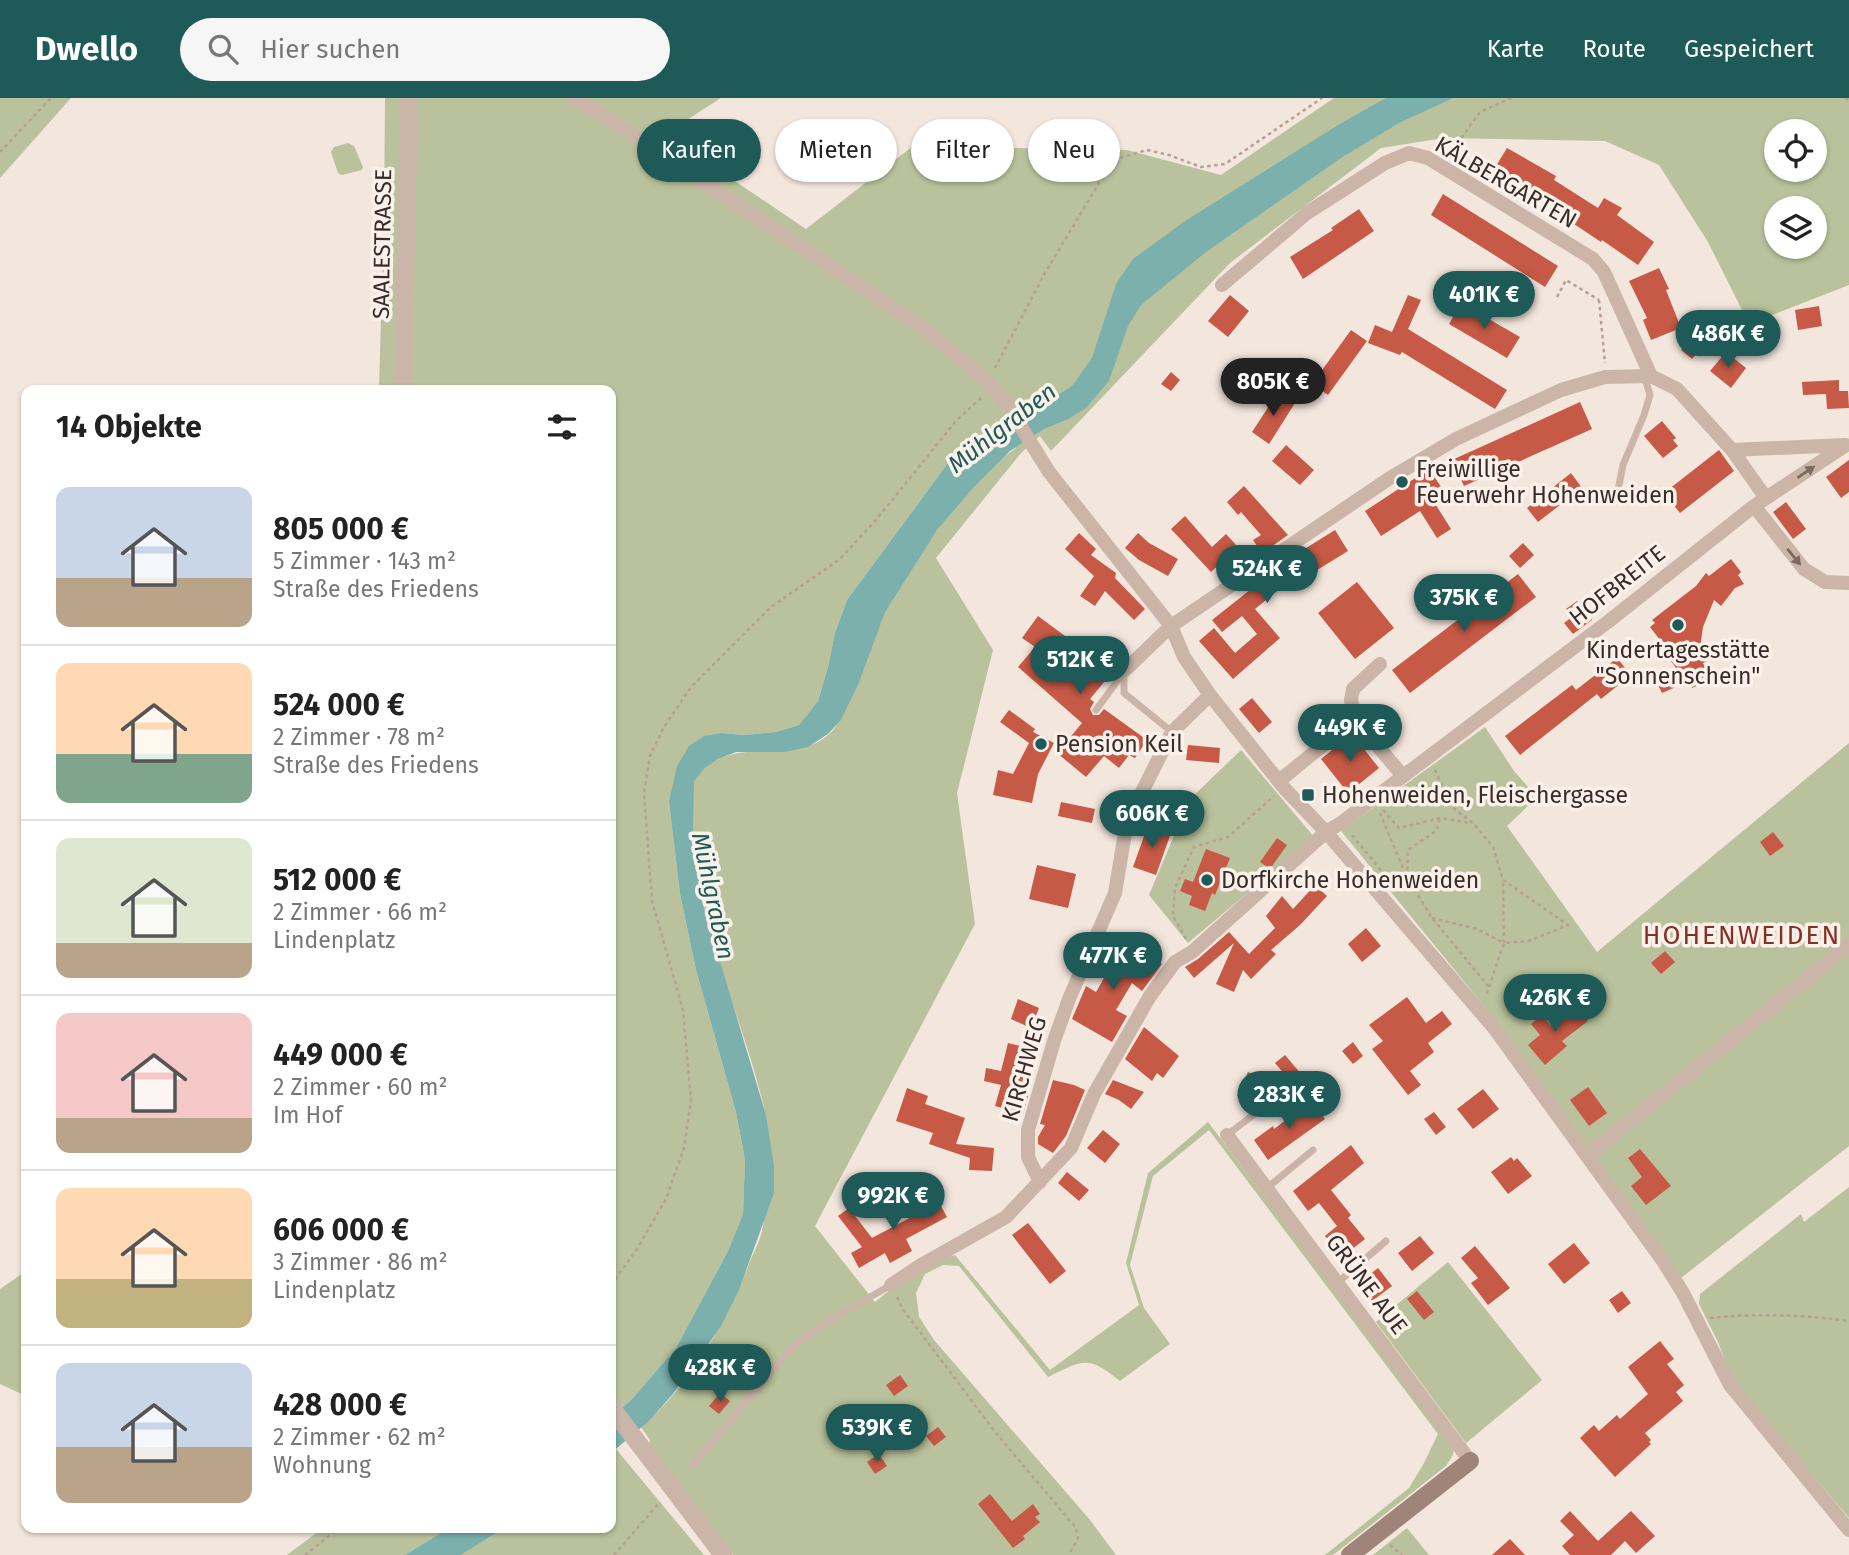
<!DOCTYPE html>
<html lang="de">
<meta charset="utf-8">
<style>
:root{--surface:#fff;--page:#f6f6f6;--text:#222;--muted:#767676;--line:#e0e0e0;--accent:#1d5a58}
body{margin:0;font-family:"Fira Sans",sans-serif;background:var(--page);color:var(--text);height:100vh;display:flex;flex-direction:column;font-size:26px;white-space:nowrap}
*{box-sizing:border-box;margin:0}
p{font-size:23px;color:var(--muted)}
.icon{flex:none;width:38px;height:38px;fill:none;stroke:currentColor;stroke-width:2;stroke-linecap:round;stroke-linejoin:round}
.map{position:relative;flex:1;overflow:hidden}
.sheet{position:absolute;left:21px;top:287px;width:595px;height:1148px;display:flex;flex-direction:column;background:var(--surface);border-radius:14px;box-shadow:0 2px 5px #0004}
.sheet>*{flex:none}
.banner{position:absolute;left:637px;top:21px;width:665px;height:63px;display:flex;gap:14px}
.fabs{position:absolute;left:1764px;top:21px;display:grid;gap:14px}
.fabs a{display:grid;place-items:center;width:63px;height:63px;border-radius:50%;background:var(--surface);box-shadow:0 2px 5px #0004;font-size:35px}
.price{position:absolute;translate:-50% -60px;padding:0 16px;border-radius:24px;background:var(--accent);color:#fff;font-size:23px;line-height:46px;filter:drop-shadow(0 2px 4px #0008)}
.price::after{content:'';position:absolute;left:50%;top:42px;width:21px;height:16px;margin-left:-10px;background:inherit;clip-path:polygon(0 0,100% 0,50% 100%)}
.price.current{background:#222;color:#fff}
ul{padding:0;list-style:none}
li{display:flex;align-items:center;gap:21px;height:175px;padding:0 35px}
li+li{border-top:2px solid var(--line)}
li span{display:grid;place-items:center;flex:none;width:196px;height:140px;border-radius:14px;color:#555}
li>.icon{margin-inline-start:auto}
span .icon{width:84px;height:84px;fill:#fffc;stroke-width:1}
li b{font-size:30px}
h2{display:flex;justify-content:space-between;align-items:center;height:84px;padding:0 35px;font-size:30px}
.pill{padding:0 24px;border-radius:32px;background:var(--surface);box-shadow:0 2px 5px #0004;font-size:24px;line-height:63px}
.pill.current{background:var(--accent);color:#fff}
header{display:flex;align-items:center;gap:42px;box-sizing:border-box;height:98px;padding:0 35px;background:var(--accent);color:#fff}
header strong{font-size:33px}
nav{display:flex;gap:38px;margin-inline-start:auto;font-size:24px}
.search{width:490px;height:63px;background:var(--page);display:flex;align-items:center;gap:18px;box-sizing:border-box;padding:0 24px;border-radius:38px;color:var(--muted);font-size:26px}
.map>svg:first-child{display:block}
.green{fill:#b9c29c;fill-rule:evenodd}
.water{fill:#7bb0ad}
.building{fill:#c75a46}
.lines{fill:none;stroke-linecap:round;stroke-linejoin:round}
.path{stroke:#b79f93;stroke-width:2.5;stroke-dasharray:3.5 3.5;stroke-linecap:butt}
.service{stroke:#cbb5a8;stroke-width:7}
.minor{stroke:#cbb5a8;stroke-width:14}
.tertiary{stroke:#cbb5a8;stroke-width:18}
.secondary{stroke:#9f847a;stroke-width:18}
.oneway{fill:#7a6a62}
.poi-dot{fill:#1d5a58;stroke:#faf1ea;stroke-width:2.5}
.labels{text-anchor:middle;stroke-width:7;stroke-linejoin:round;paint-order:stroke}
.street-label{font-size:23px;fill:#382c29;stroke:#faf1ea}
.poi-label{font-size:23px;fill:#382c29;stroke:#faf1ea;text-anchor:start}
.water-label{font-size:24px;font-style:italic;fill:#1d5a58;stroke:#faf1ea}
.quarter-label{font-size:26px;letter-spacing:2px;fill:#883021;stroke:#faf1ea}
</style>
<header>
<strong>Dwello</strong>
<div class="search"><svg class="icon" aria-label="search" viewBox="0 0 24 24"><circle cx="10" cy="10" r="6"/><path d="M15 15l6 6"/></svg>Hier suchen</div>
<nav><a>Karte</a><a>Route</a><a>Gespeichert</a></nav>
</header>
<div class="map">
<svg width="1849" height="1457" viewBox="0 0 1849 1457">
<rect width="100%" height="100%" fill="#f3e6dd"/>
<path class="green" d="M0,0h71l-71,80z
M385,0h336l-56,36 141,95 107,-83 214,4 94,25 113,-77h515v187l-100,39 -41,-82 -49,-77 -54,-24 -161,-3 -63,10 -151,115 -179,188 -11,-15 -19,17 -85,105 57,92 -36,143 18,131 -160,302 60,76 46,-37 34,-10 95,115 89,-65 -13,-42 22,-90 60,-51 246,325 -1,8 -7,11 -113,89h-8l84,-67 15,-25 14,-29 -229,-304 -56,46 -23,89 14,43 26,36 -50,37c-33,-26 -36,-21 -72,-4l-89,-111 -16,-1 -18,9 -9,19 3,24 15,23 156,180 26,35h-383l-84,-110 1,-5 -9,-13c51,-43 86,-107 110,-168 4,-9 9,-19 11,-28 5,-20 2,-50 2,-72 1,-15 4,-33 1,-47 -18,-82 -57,-158 -67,-242 -2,-20 -11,-71 -4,-89 2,-6 11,-13 16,-17 42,-29 104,9 133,-49 17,-32 26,-66 40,-100 20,-46 91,-139 133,-167l-22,-30 6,10 -13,5 -39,30 -101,137 -12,33 -7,34 -10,34 -19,24 -23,7 -32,3 -22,-2 -53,69 11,92 16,76 40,142 9,48 -2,54 -15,37 -52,97 -44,51 -21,19v-1028h-232l5,-177zM1776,33h39v39h-39zM1776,110h39v39h-39z
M348,45l6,3 9,21 -1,3 -20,5 -4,-2 -7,-21 3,-5z
M1485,629l29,44 23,26 -30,29 90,126 252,-209v403l-168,132 -178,-249 -162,-198z
M1241,652l73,87 -126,106 -39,-48 40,-95z
M1849,1089v331l-96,-113 -24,-33 -11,-30 -19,-38 1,-10 101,-80 3,8z
M1448,1164l94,118 -76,63 -90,-121z
M26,1173v125l-26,-12v-95z
M616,1351l88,106h-243l43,-27h107v-75z
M323,1430h126l-44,27h-118z
M1407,1430l22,27h-56z"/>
<path class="water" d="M1386,0h67l-54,25 -58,35 -135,94 -65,53 -13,21 -19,55 -23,27 -18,11 -24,10 -34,22 -37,37 -36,42 -52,82 -27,73 -17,35 -13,14 -20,13 -23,5h-49l-18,7 -13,9 -11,13 -1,47 9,73 64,214 8,51v27l-35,97 -18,36 -48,68 -24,27 -38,32v-35l21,-19 44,-51 52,-97 15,-37 2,-54 -9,-48 -40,-142 -16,-76 -11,-92 8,-36 12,-20 15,-10 18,-3 22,2 32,-3 23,-7 19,-24 10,-34 7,-34 12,-33 101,-137 39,-30 47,-23 38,-24 20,-28 24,-74 17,-25 52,-38 153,-96z
M449,1430h55l-43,27h-56z"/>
<path class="building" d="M1507,50l49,28 -2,4 44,28 6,-10 18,10 -5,7 37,27 -16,23 -36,-25 -1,2 -48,-32 3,-4 -44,-27 -1,3 -18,-11z
M1443,96l115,72 -13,21 -114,-72z
M1359,111l15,22 -71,48 -13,-22 43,-27 -2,-2z
M1659,170l10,21 -3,1 15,38 -30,12 -8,-20 4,-2 -18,-37z
M1230,197l19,16 -21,26 -20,-16z
M1408,197l13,5 -13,29 99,61 -12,19 -93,-57 -2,3 -32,-12 7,-18 17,7z
M1461,205l59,34 -13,21 -58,-34z
M1819,208l3,20 -24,4 -3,-20z
M1351,232l16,11 -39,54 -16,-11z
M1690,242l11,8 -9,11 -11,-9z
M1726,254l20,16 -15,20 -21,-17z
M1171,274l9,8 -9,11 -10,-7z
M1839,282v11h9l1,17 -22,1 -1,-15 -23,1 -1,-13z
M1278,294l17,11 -26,41 -17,-12z
M1580,304l12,27 -128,57 -12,-26z
M1662,323l14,17 -3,2 5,6 -15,12 -19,-22z
M1286,347l28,25 -14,15 -28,-24z
M1719,352l15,21 -54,42 -16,-20z
M1849,362v32l-8,6 -15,-21z
M1429,371l17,25 -12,8 17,27 -14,9 -17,-27 -39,25 -16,-25z
M1571,375l11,15 -44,34 -11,-14z
M1244,388l44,49 -26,18 -9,-13 8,-5 -20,-23 -3,3 -11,-13z
M1786,404l20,27 -13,10 -20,-27z
M1185,418l27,31 14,-13 12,13 -27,25 -40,-43z
M1335,432l13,21 -52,32 -3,-5 -38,31 25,29 -47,41 -34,-38 15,-13 21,25 22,-19 -15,-18 -20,16 -10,-12 63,-50 -1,-2z
M1079,435l17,16 -5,6 25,18 -1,5 30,31 -11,11 -29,-29 -10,15 -15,-10 14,-20 -29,-27z
M1138,435l11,10 29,16 -10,17 -29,-16 -14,-12z
M1523,445l11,12 -14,13 -11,-12z
M1731,461l10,13 -3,3 6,9 -9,4 -14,18 -7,-6 -11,27 -2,14 8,19 -6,3 7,17 -18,8 -3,-7 -27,12 -5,-10 22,-11 -22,-30 3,-2 -10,-13 5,-4 -3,-3 44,-34 10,-13 3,3z
M1518,476l18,23 -126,96 -18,-23z
M1357,484l37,46 -39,31 -37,-46z
M1577,503l15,19 -19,14 -9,-11 8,-6 -6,-8z
M1038,518l54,40 9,-13 22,16 -33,40 4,3 -4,7 3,6h6l5,-6 43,31 -12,18 -6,-3 -10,13 -15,-12 -18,21 -29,-24 25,-30 -64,-56 17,-20 -13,-9z
M1617,560l14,17 -30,24 -4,-5 -77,61 -15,-19 67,-51 4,5z
M1252,600l20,24 -13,11 -20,-24z
M1009,612l26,19 -2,3 21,11 -16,31 -6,29 -39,-8 5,-25 15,4 16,-31 -29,-21z
M1352,636l27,34 -31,25 -27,-34z
M1188,647l32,3 -1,15 -33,-3z
M1061,704l34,7 -3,14 -34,-7z
M1148,727l23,8 -15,42 -23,-8z
M1773,734l11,14 -14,10 -10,-14z
M1277,740l10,7 -17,24 -10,-7z
M1206,751l24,9 -15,37 -3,-2 -7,18 -16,-6 3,-9 -12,-5 5,-12 8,3z
M1037,767l39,9 -8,34 -39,-9z
M1315,787l12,11 -27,29 -29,25 5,4 -25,25 -8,-9 -9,22 -18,-8 18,-41 -40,35 -9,-11 13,-8 31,-27 20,22 26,-26 -9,-12 16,-20 11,13z
M1366,830l15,18 -19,16 -14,-18z
M1108,843l36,26 7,-11 11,8 -20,27 -10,-8 -16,27 11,6 -15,26 -40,-23 14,-33 10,6 15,-26 -13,-10z
M1665,853l10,11 -14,12 -10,-11z
M1407,899l19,26 16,-12 10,13 -24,19 6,9 -24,19 11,14 -13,10 -36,-46 11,-8 -14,-16z
M1018,901l21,9 -8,20 -20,-9z
M1577,908l11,15 -26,20 5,5 -22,19 -17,-20 12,-10 -9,-11 11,-9 9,11z
M1144,929l35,29 -16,22 -6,-5 -5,8 -27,-22z
M1353,944l10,14 -10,8 -11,-13z
M1008,945l23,6 -11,41 9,2 -6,22 -28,-8 6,-21 -17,-4 2,-13 15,3z
M1285,957l17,20 -10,8 -17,-20z
M1248,974l19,10 -11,23 -19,-9z
M1053,982l21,5 11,5 -19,46 -13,17 -15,-9v-7l7,-12 -5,-1z
M1113,982l31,12 -13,17 -12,-9 -14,-6z
M1588,989l19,26 -18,13 -19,-26z
M907,990l21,8 -3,8 40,14 -9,26 38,4 -2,23 -23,-1 1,-12 -41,-14 4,-11 -37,-12z
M1483,991l16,20 -26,20 -16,-20z
M1308,1005l8,3 9,13 -57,41 -14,-20 19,-14 1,3z
M1434,1014l12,15 -10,8 -12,-16z
M1103,1032l17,14 -15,19 -18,-15z
M1351,1047l13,18 -33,27 20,25 -3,3 17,21 -23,18 -17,-21 12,-10 -18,-23 -11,8 -15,-20z
M1640,1051l31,37 -25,19 -15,-19 11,-9 -14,-19z
M1511,1059l3,4 3,-3 15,18 -24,18 -17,-22z
M1067,1074l22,18 -10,11 -21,-18z
M931,1090l16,29 -41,22 6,12 -22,12 -5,-10 -26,15 -8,-15 11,-6 -24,-31 11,-8 23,30 45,-24 -4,-5 9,-5 -4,-8z
M1028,1125l38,48 -16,13 -38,-49z
M1420,1138l14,17 -22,18 -14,-18z
M1574,1145l16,20 -26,21 -16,-20z
M1475,1148l35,42 -22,17 -17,-22 7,-5 -17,-20z
M1378,1170l14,18 -20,15 -13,-18z
M1417,1193l17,21 -10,8 -17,-21z
M1622,1193l9,12 -13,10 -9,-13z
M1660,1243l14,18 -7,5 17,21 -8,7 7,9 -38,32 6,7 -2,2 2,2 -36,33 -35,-39 14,-13 5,6 18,-16 3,4 28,-25 -20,-27z
M900,1277l8,11 -14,10 -8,-11z
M720,1295l10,8 -11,13 -10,-8z
M938,1329l8,10 -12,9 -8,-10z
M879,1356l8,12 -12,8 -8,-12z
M990,1396l22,27 21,-17 7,10 -5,3 5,5 -17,14 2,3 -12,9 -35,-44z
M1570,1413l28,30 33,-30 24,25 -19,17 -11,-12 -14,14h-41l-8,-9 12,-11 -14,-14z
M1510,1441l15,16h-33z"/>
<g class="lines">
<path class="path" d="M1845,0l4,2
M0,54l51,-54
M1449,57l31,-43 31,-14
M1557,199l9,-17 33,20
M1599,202l6,63
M995,270l50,-95 54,-90 23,-26 25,-7 22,5 32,12 24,-3 97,-66
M1435,672l17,37 22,17 19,23 10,33 65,45 -39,16 -25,2 -18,53
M1383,712l16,18 41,-10 31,5
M1380,715l27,65 25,40 56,68
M1352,737l31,38
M1407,779l1,-27 28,-19 4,-13
M1432,820l45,11 27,14 -1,-63
M1186,841l-13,-23 2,-28 19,-41 34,-10 46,-41
M611,1187l26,-36 29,-50 18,-51 7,-48 -8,-90 -31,-109 -8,-108 6,-37 14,-29 27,-40 80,-80 69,-48 36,-39 80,-99 25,-23
M897,1199l7,14 92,122 80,95 2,10 -9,17
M1710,1220c47,-5 93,-3 139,3
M1390,1447l12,10
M305,1457l34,-27
M614,1457l46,-53"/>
<path class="service" d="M1618,392l5,-25 21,-50 6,-20 -6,-20
M1124,573v22l48,39
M1096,612l28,-38
M1227,1037l51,-39
M1267,1090l46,-38
M1337,1185l49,-42
M693,1366l99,-116 23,-19 76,-44"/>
<path class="minor" d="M573,0l17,9 336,223 63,53 19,23 41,66 122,154 13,31 26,38 75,94 41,43 168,196 169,233 20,32 47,92 119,145
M1222,187l85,-72 78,-50 24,-10 19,5 165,101 11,13 47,104
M1732,352l34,48
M1754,408l50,63 21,13 24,1
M1380,566l-27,25 -2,11 4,19 48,57
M1124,573l47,-45 219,-148 66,-39 105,-49 44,-13 46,-1 26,13 55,61 112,-5
M1279,683l76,-62
M1227,1037l243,326
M1587,1058l262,-211
M1040,1084l-12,-25v-27l26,-89 15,-42 46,-106 10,-60 14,-35 33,-66 38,-37
M891,1187l30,-20 85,-48 65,-69 23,-54 56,-98 25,-34 17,-10 134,-120 15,-9 268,-202 145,-115 92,-61"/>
<path class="tertiary" d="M403,292l6,-292
M611,1309l112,148"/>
<path class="secondary" d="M1350,1457l120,-94"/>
</g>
<defs><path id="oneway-solid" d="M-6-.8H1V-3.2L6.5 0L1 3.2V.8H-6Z" transform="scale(1.75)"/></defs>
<g class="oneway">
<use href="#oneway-solid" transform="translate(1806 374) rotate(-34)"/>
<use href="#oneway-solid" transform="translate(1794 459) rotate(51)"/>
</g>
<g class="poi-dot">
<circle cx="1402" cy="384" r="7"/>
<circle cx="1678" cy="527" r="7"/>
<circle cx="1041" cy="646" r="7"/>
<rect x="1301" y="690" width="14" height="14" rx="3.5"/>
<circle cx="1207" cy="782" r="7"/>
</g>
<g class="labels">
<g class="street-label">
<text transform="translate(1506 84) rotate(30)" y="8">KÄLBERGARTEN</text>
<text transform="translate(382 146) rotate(-89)" y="8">SAALESTRASSE</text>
<text transform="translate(1617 487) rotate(-38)" y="8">HOFBREITE</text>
<text transform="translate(1024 971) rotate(-74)" y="8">KIRCHWEG</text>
<text transform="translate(1367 1186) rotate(53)" y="8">GRÜNE AUE</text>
</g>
<g class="poi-label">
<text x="1416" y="379">Freiwillige<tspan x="1416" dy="26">Feuerwehr Hohenweiden</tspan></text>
<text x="1678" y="560" text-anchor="middle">Kindertagesstätte<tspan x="1678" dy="26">"Sonnenschein"</tspan></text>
<text x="1055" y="654">Pension Keil</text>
<text x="1322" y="705">Hohenweiden, Fleischergasse</text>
<text x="1221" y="790">Dorfkirche Hohenweiden</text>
</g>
<g class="water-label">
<text transform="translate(1002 330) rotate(-38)" y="8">Mühlgraben</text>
<text transform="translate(713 798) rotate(78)" y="8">Mühlgraben</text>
</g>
<g class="quarter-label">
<text x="1742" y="846">HOHENWEIDEN</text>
</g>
</g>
</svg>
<div class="fabs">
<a><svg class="icon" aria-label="locate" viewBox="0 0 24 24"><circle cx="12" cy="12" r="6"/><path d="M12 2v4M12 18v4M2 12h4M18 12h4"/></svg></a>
<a><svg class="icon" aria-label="layers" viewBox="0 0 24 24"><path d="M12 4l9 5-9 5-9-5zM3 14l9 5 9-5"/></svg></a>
</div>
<b class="price" style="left:1484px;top:233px">401K €</b>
<b class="price" style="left:1728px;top:272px">486K €</b>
<b class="price current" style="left:1273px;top:320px">805K €</b>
<b class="price" style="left:1267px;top:507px">524K €</b>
<b class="price" style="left:1464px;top:536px">375K €</b>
<b class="price" style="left:1080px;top:598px">512K €</b>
<b class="price" style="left:1350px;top:666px">449K €</b>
<b class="price" style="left:1152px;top:752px">606K €</b>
<b class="price" style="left:1113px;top:894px">477K €</b>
<b class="price" style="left:1555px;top:936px">426K €</b>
<b class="price" style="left:1289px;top:1033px">283K €</b>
<b class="price" style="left:893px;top:1134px">992K €</b>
<b class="price" style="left:720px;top:1306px">428K €</b>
<b class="price" style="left:877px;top:1366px">539K €</b>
<div class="banner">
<a class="pill current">Kaufen</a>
<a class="pill">Mieten</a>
<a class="pill">Filter</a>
<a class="pill">Neu</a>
</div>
<section class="sheet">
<h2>14 Objekte<svg class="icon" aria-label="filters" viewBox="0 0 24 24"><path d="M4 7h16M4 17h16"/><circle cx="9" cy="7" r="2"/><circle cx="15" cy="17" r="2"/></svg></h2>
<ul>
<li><span style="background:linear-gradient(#c9d6e8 65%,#b9a48a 0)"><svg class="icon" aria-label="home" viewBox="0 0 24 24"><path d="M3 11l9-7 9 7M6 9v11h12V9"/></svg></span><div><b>805 000 €</b><p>5 Zimmer · 143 m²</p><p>Straße des Friedens</p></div></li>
<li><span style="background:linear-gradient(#ffd9b3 65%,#7fa58c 0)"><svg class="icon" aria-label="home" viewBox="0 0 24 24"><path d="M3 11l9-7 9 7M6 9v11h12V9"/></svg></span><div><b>524 000 €</b><p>2 Zimmer · 78 m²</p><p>Straße des Friedens</p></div></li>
<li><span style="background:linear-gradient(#dfe7d0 75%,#b9a48a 0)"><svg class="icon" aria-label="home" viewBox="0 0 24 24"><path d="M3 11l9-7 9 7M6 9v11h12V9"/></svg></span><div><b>512 000 €</b><p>2 Zimmer · 66 m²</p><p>Lindenplatz</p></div></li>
<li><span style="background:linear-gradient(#f6c9c9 75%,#b9a48a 0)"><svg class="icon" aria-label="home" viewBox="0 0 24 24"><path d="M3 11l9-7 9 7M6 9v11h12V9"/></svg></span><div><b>449 000 €</b><p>2 Zimmer · 60 m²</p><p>Im Hof</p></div></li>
<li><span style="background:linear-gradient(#ffd9b3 65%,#c2b280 0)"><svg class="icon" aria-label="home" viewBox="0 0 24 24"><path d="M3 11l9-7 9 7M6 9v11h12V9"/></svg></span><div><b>606 000 €</b><p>3 Zimmer · 86 m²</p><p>Lindenplatz</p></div></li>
<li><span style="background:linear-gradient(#c9d6e8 60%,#b9a48a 0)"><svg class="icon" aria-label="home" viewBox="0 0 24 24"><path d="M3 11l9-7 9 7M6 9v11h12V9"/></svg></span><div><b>428 000 €</b><p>2 Zimmer · 62 m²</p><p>Wohnung</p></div></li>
</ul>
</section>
</div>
